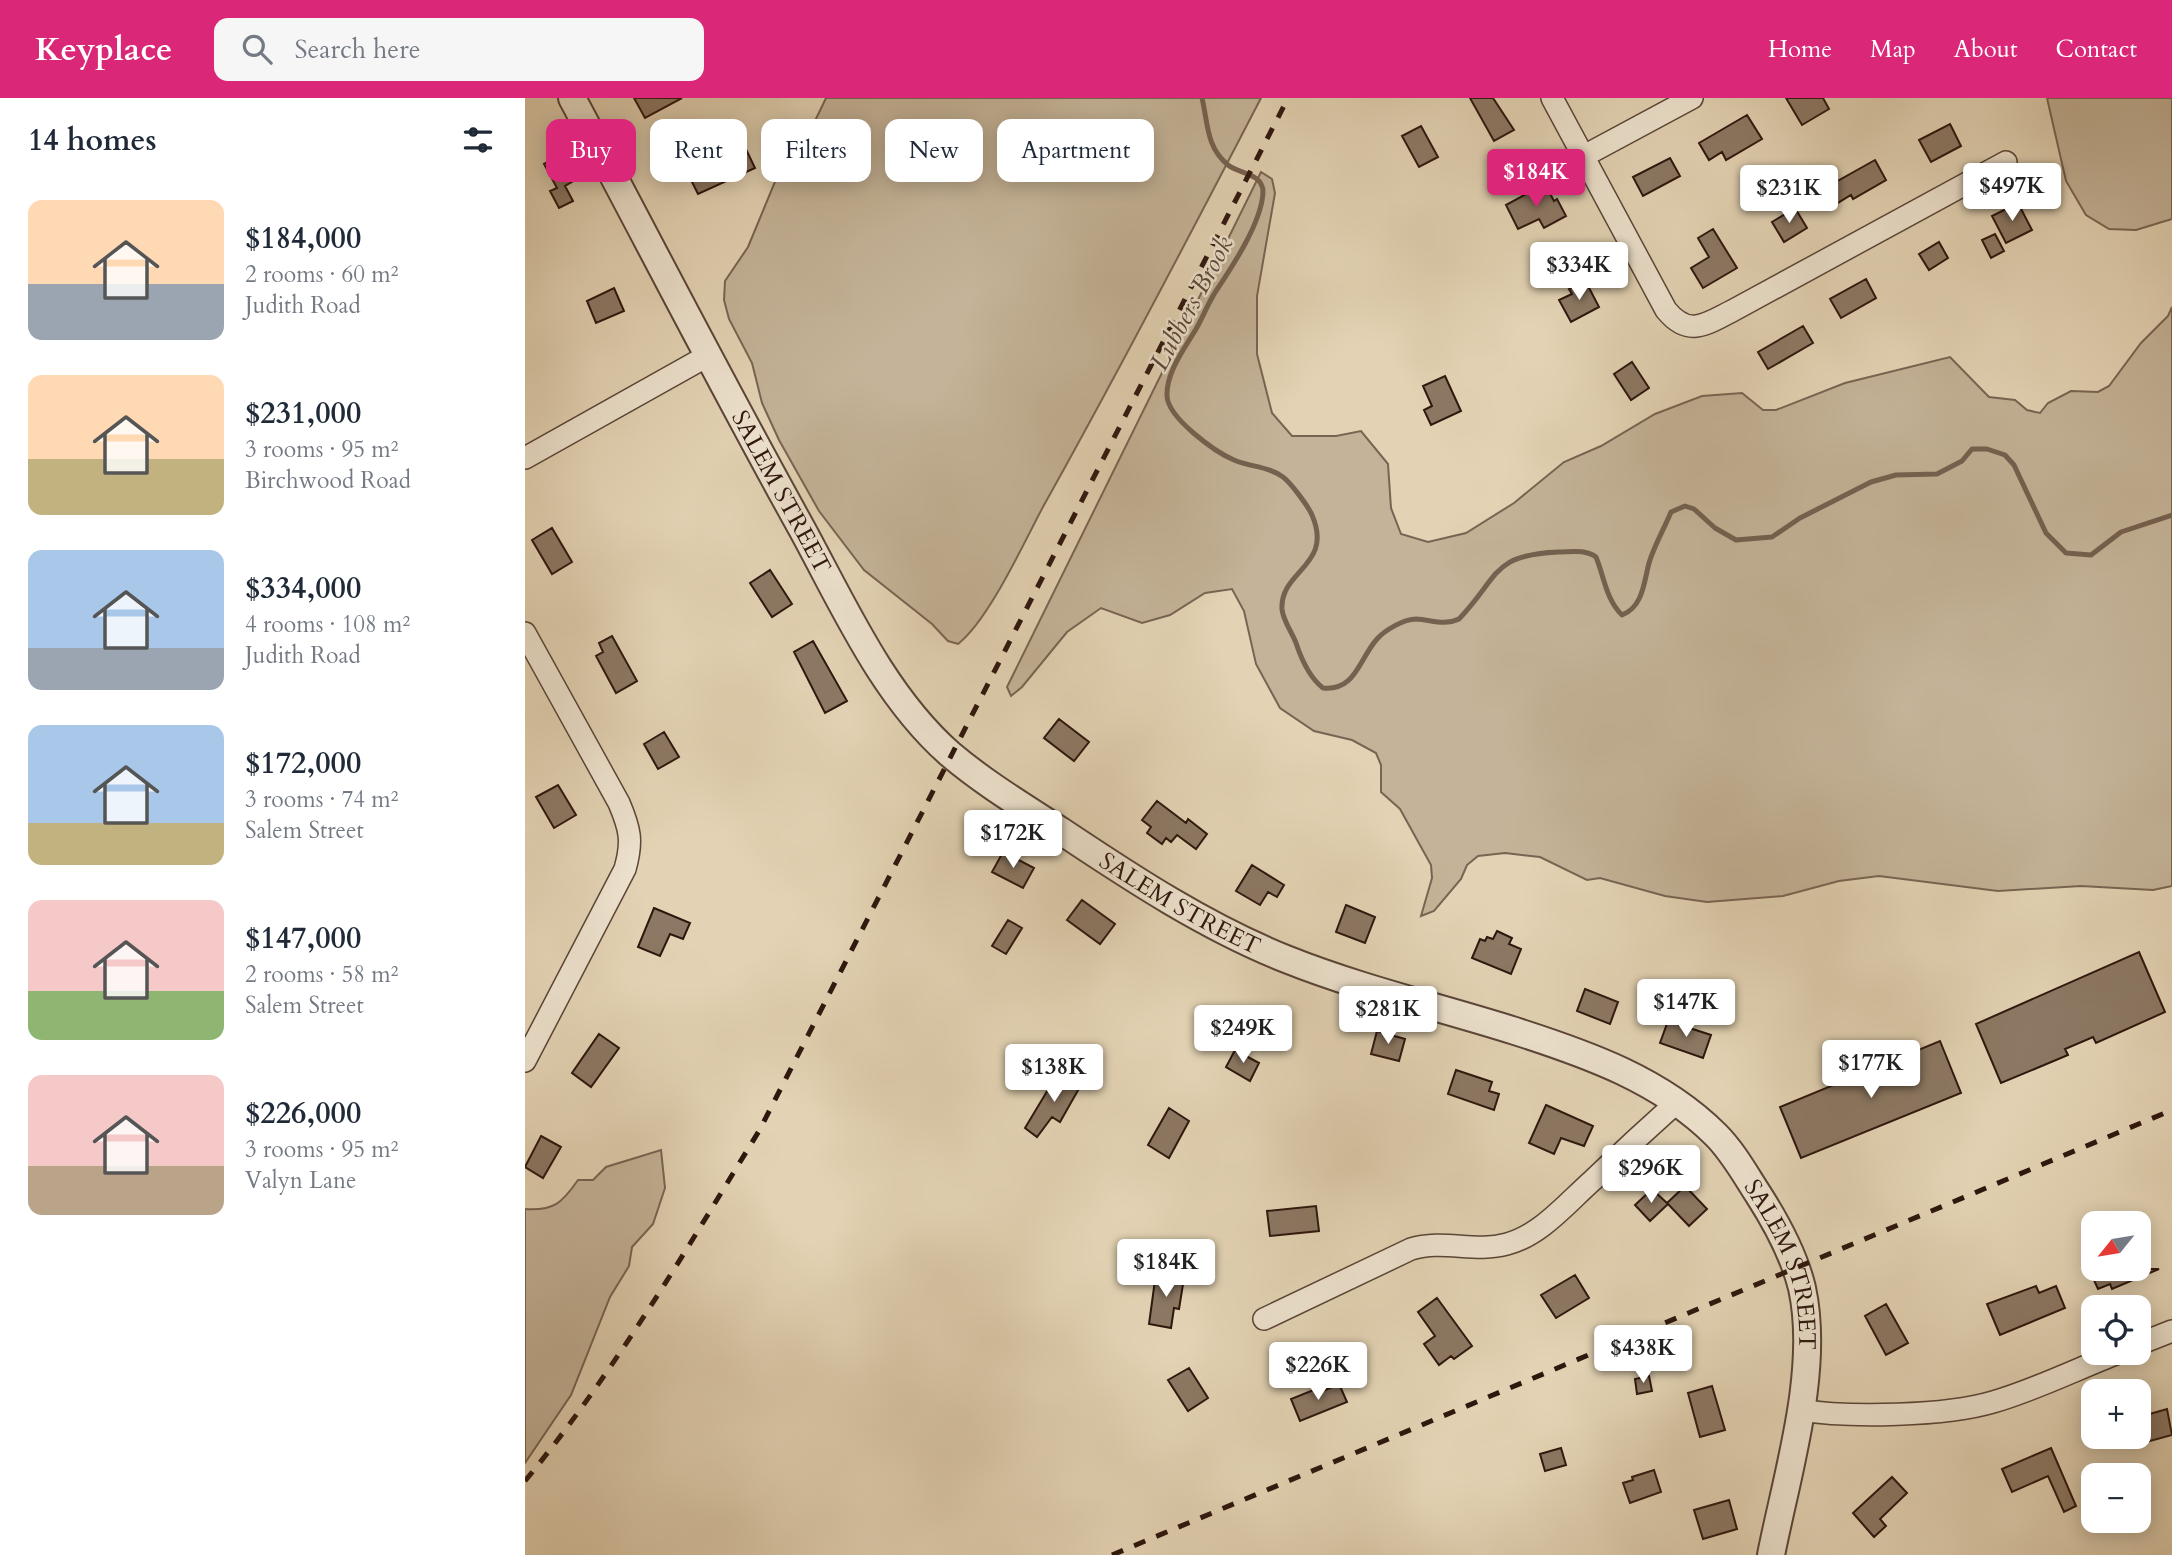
<!DOCTYPE html>
<meta charset="utf-8">
<style>
:root{--surface:#fff;--page:#f6f6f7;--text:#1f2937;--muted:#747a83;--accent:#db2777}
body{margin:0;font-family:Cardo,serif;background:var(--page);color:var(--text);height:100vh;display:flex;flex-direction:column;font-size:26px;white-space:nowrap}
*{box-sizing:border-box;margin:0}
p{font-size:23px;color:var(--muted)}
.icon{flex:none;width:38px;height:38px;fill:none;stroke:currentColor;stroke-width:2;stroke-linecap:round;stroke-linejoin:round}
.map{position:relative;flex:1;overflow:hidden}
.details{display:flex;flex-direction:column;background:var(--surface);width:525px}
.details>*{flex:none}
.banner{position:absolute;left:21px;top:21px;width:665px;height:63px;display:flex;gap:14px}
.needle{width:46px;rotate:240deg}
.fabs{position:absolute;left:1556px;top:1113px;display:grid;gap:14px}
.fabs a{display:grid;place-items:center;width:70px;height:70px;border-radius:14px;background:var(--surface);box-shadow:0 4px 18px #0003;font-size:35px}
.price{position:absolute;translate:-50% -60px;padding:0 16px;border-radius:7px;background:#fff;color:#222;font-size:23px;line-height:46px;filter:drop-shadow(0 2px 4px #0008)}
.price::after{content:'';position:absolute;left:50%;top:42px;width:21px;height:16px;margin-left:-10px;background:inherit;clip-path:polygon(0 0,100% 0,50% 100%)}
.price.selected{background:var(--accent);color:#fff}
ul{padding:0;list-style:none}
li{display:flex;align-items:center;gap:21px;height:175px;padding:0 28px}
li span{display:grid;place-items:center;flex:none;width:196px;height:140px;border-radius:14px;color:#555}
li>.icon{margin-inline-start:auto}
span .icon{width:84px;height:84px;fill:#fffc;stroke-width:1}
li b{font-size:30px}
h2{display:flex;justify-content:space-between;align-items:center;height:84px;padding:0 28px;font-size:30px}
.pill{padding:0 24px;border-radius:14px;background:var(--surface);box-shadow:0 4px 18px #0003;font-size:24px;line-height:63px}
.pill.selected{background:var(--accent);color:#fff}
header{display:flex;align-items:center;gap:42px;box-sizing:border-box;height:98px;padding:0 35px;background:var(--accent);color:#fff}
header strong{font-size:33px}
nav{display:flex;gap:38px;margin-inline-start:auto;font-size:24px}
.search{width:490px;height:63px;background:var(--page);display:flex;align-items:center;gap:18px;box-sizing:border-box;padding:0 24px;border-radius:14px;color:var(--muted);font-size:26px}
main{display:flex;flex:1;min-height:0}
.map>svg:first-child{display:block}
.green{fill:#c4b398;stroke:#796453;stroke-width:2}
.lines{fill:none;stroke-linecap:round;stroke-linejoin:round}
.stream{stroke:#756150;stroke-width:5}
.building{fill:#8c7864;stroke:#2e160e;stroke-width:2}
.minor-casing{stroke:#5b4538;stroke-width:24}
.tertiary-casing{stroke:#5b4538;stroke-width:30}
.minor{stroke:#ede2ce;stroke-width:21}
.tertiary{stroke:#ede2ce;stroke-width:26}
.rail{stroke:#2e160e;stroke-width:5;stroke-dasharray:12 12;stroke-linecap:butt}
.labels{text-anchor:middle;stroke-width:5;stroke-linejoin:round;paint-order:stroke}
.street-label{font-size:24px;fill:#2e160e;stroke:#ede2ce}
.water-label{font-size:26px;font-style:italic;fill:#5e483a;stroke:#ede2ce}
</style>
<header>
<strong>Keyplace</strong>
<div class="search"><svg class="icon" aria-label="search" viewBox="0 0 24 24"><circle cx="10" cy="10" r="6"/><path d="M15 15l6 6"/></svg>Search here</div>
<nav><a>Home</a><a>Map</a><a>About</a><a>Contact</a></nav>
</header>
<main>
<section class="details">
<h2>14 homes<svg class="icon" aria-label="filters" viewBox="0 0 24 24"><path d="M4 7h16M4 17h16"/><circle cx="9" cy="7" r="2"/><circle cx="15" cy="17" r="2"/></svg></h2>
<ul>
<li><span style="background:linear-gradient(#ffd9b3 60%,#9aa5b1 0)"><svg class="icon" aria-label="home" viewBox="0 0 24 24"><path d="M3 11l9-7 9 7M6 9v11h12V9"/></svg></span><div><b>$184,000</b><p>2 rooms · 60 m²</p><p>Judith Road</p></div></li>
<li><span style="background:linear-gradient(#ffd9b3 60%,#c2b280 0)"><svg class="icon" aria-label="home" viewBox="0 0 24 24"><path d="M3 11l9-7 9 7M6 9v11h12V9"/></svg></span><div><b>$231,000</b><p>3 rooms · 95 m²</p><p>Birchwood Road</p></div></li>
<li><span style="background:linear-gradient(#a9c7e8 70%,#9aa5b1 0)"><svg class="icon" aria-label="home" viewBox="0 0 24 24"><path d="M3 11l9-7 9 7M6 9v11h12V9"/></svg></span><div><b>$334,000</b><p>4 rooms · 108 m²</p><p>Judith Road</p></div></li>
<li><span style="background:linear-gradient(#a9c7e8 70%,#c2b280 0)"><svg class="icon" aria-label="home" viewBox="0 0 24 24"><path d="M3 11l9-7 9 7M6 9v11h12V9"/></svg></span><div><b>$172,000</b><p>3 rooms · 74 m²</p><p>Salem Street</p></div></li>
<li><span style="background:linear-gradient(#f6c9c9 65%,#8fb573 0)"><svg class="icon" aria-label="home" viewBox="0 0 24 24"><path d="M3 11l9-7 9 7M6 9v11h12V9"/></svg></span><div><b>$147,000</b><p>2 rooms · 58 m²</p><p>Salem Street</p></div></li>
<li><span style="background:linear-gradient(#f6c9c9 65%,#b9a48a 0)"><svg class="icon" aria-label="home" viewBox="0 0 24 24"><path d="M3 11l9-7 9 7M6 9v11h12V9"/></svg></span><div><b>$226,000</b><p>3 rooms · 95 m²</p><p>Valyn Lane</p></div></li>
</ul>
</section>
<div class="map">
<svg width="1647" height="1457" viewBox="0 0 1647 1457">
<rect width="100%" height="100%" fill="#e3d3b4"/>
<filter id="stains"><feTurbulence type="fractalNoise" baseFrequency=".00286" numOctaves="4"/><feColorMatrix values="0 0 0 0 .2 0 0 0 0 .09 0 0 0 0 .02 0 0 0 .5 -.17"/></filter>
<radialGradient id="worn" r=".72"><stop offset=".6" stop-color="#630" stop-opacity="0"/><stop offset="1" stop-color="#630" stop-opacity=".3"/></radialGradient>
<path class="green" d="M301,0h435c-71,137 -142,273 -217,407 -20,37 -55,115 -86,139l-10,-3 -16,-17 -68,-54 -45,-59 -40,-71 -17,-37 -10,-40 -23,-44 -5,-19 1,-19 23,-34 31,-75 35,-49z
M1522,0h125v121l-36,11 -27,-1 -23,-14 -20,-34z
M736,74l11,7 3,14 -18,103v58l15,59 20,23h44l25,-5 27,33 3,44 10,26 27,8 38,-9 48,-30 50,-41 37,-16 54,-32 47,-18 40,-3 21,17h13l69,-27 105,-26 39,40 26,3 12,10 13,3 8,-10 23,-12 27,1 11,-6 32,-43 27,-27 4,-9v579l-19,4 -72,-4 -83,5 -119,-15 -40,5 -56,15 -76,6 -42,-6 -65,-18 -13,2 -47,-23 -35,-4 -27,3 -11,9 -6,14 -27,32 -13,5 11,-38 -1,-13 -31,-56 -19,-17v-27l-5,-12 -24,-13 -38,-9 -34,-23 -24,-44 -12,-53 -12,-22 -27,4 -35,22 -28,8 -41,-15 -34,24 -45,55 -11,9 -4,-9z
M136,1052l4,38 -12,36 -21,23 -3,19 -19,31 -39,98 -46,68v-254c29,2 37,-6 53,-29h15l13,-13z"/>
<g class="lines">
<path class="stream" d="M677,0c6,25 4,49 26,67 11,9 35,8 35,27 -1,30 -31,75 -47,99 -8,12 -13,26 -20,38 -11,19 -30,43 -29,67 1,22 48,56 67,64 16,7 34,6 49,17 8,6 25,29 29,38 22,51 -32,55 -30,94 1,12 10,23 14,34 5,15 14,35 27,45 33,3 36,-29 54,-49 8,-9 27,-20 39,-20 16,1 28,7 43,0 41,-43 32,-64 99,-67 13,0 27,-3 38,5 8,19 10,43 26,58 21,-8 22,-33 27,-52 5,-17 15,-34 22,-51l14,-6 9,3 21,19 21,12 36,-3 28,-19 71,-36 25,-7 41,-1 25,-13 10,-12h15l18,6 9,10 32,68 20,20 25,2 30,-23 51,-17"/>
</g>
<path class="building" d="M109,0h48l-37,20z
M945,0h23l21,32 -20,11z
M1261,0h37l6,11 -27,16z
M1222,17l15,24 -36,21 -4,-8 -13,8 -10,-17z
M1425,26l11,22 -30,16 -12,-22z
M896,28l17,31 -19,10 -17,-31z
M185,44l8,16 26,-13 11,23 -57,26 -10,-20 16,-8 -8,-17z
M37,56l15,25 -12,7 8,15 -14,7 -9,-17 7,-3 -13,-24z
M1145,60l10,18 -37,20 -10,-19z
M1350,62l11,20 -33,19 -2,-4 -15,9 -9,-17z
M1020,86l9,17 3,-2 9,17 -22,12 -5,-9 -21,10 -12,-24z
M1493,105l14,27 -26,13 -14,-27z
M1270,110l12,20 -23,14 -12,-20z
M1188,131l24,39 -34,20 -12,-20 18,-11 -11,-19z
M1470,136l9,17 -13,7 -9,-18z
M1414,144l9,16 -19,12 -10,-16z
M1341,181l10,19 -35,20 -11,-19z
M1060,182l14,27 -28,15 -12,-22 13,-6 -3,-5z
M89,190l10,23 -28,12 -9,-22z
M1278,228l10,17 -45,26 -10,-17z
M1107,264l17,26 -18,12 -17,-26z
M920,278l16,35 -30,14 -7,-15 8,-4 -9,-20z
M27,430l20,34 -20,12 -20,-34z
M245,472l22,34 -20,13 -22,-34z
M87,538l25,45 -21,12 -20,-37 7,-4 -4,-9z
M288,543l34,60 -22,12 -31,-61z
M534,621l30,23 -15,19 -30,-23z
M139,634l15,25 -21,12 -14,-25z
M33,687l18,30 -22,13 -18,-31z
M632,703l29,22 2,-4 19,15 -11,15 -19,-14 -6,7 -5,-4 -4,6 -15,-11 4,-6 -9,-7z
M478,754l31,16 -11,20 -31,-16z
M727,767l32,20 -7,12 -9,-5 -8,13 -24,-14z
M557,802l33,24 -15,20 -33,-24z
M821,807l29,12 -10,26 -29,-11z
M129,810l36,15 -7,16 -13,-5 -10,22 -22,-9z
M483,822l14,8 -16,26 -14,-8z
M972,833l15,7 -3,6 12,5 -10,25 -39,-16 8,-19 5,2 2,-4 6,2z
M1614,854l26,60 -69,31 -3,-6 -28,12 3,6 -67,28 -25,-59z
M1060,891l33,13 -8,22 -33,-13z
M1143,923l43,14 -8,23 -43,-15z
M852,933l28,8 -6,22 -28,-7z
M74,936l20,14 -28,39 -19,-14z
M1415,943l21,52 -160,65 -21,-51z
M710,952l24,13 -9,18 -24,-14z
M931,972l36,12 -3,9 10,3 -5,16 -46,-16z
M533,975l23,12 -21,37 -8,-5 -15,20 -12,-9z
M1021,1007l47,21 -9,20 -23,-8 -7,16 -25,-11z
M644,1010l20,13 -20,37 -21,-13z
M16,1038l20,11 -18,31 -18,-11z
M1160,1088l22,23 -18,17 -22,-23z
M1127,1091l16,15 -18,17 -15,-16z
M791,1108l3,25 -49,5 -3,-25z
M1564,1171h70l-47,20 -2,-5 -12,5z
M631,1175l28,5 -5,31 -5,-1 -3,20 -22,-4z
M1050,1177l14,23 -33,20 -15,-23z
M1511,1188l3,7 17,-7 9,22 -65,27 -13,-31z
M912,1200l35,48 -18,13 -3,-3 -12,9 -15,-21 11,-8 -17,-24z
M1361,1206l22,39 -22,12 -21,-39z
M664,1270l19,30 -20,13 -20,-31z
M1124,1278l3,15 -15,3 -2,-15z
M814,1286l8,18 -47,19 -9,-22 30,-12 2,4z
M1187,1288l13,44 -25,7 -12,-44z
M1642,1311l5,26 -33,9v-27z
M1036,1350l5,17 -21,6 -5,-17z
M1526,1350l25,58 -12,6 -16,-36 -36,16 -10,-23z
M1129,1372l7,22 -31,11 -7,-20 10,-3 -1,-3z
M1367,1379l15,16 -27,26 6,7 -12,11 -21,-24z
M1204,1402l8,29 -34,10 -9,-29z"/>
<g class="lines">
<g class="minor-casing">
<path id="minor" d="M1027,0l114,212c23,28 40,14 66,1l274,-149
M1059,58l108,-58
M0,360l184,-103
M0,535l94,170c11,26 14,38 6,66l-100,192
M739,1221l147,-70c32,-10 64,4 96,-5 34,-9 60,-41 86,-64 27,-26 55,-52 83,-77
M1614,1246l33,-13
M1275,1312c49,8 146,6 193,-8 42,-12 84,-33 125,-49"/>
</g>
<g class="tertiary-casing">
<g id="tertiary">
<path id="s1" d="M47,0c77,144 151,289 230,431 42,77 81,166 148,225 34,29 74,53 111,77 72,48 145,96 225,128 75,30 153,48 229,72 72,23 146,49 201,104 17,17 29,39 42,59 18,28 36,61 44,94 18,82 -15,186 -31,267"/>
</g>
</g>
<use href="#minor" class="minor"/>
<use href="#tertiary" class="tertiary"/>
<path class="rail" d="M0,1383c89,-108 161,-231 234,-350l529,-1033
M587,1457l1060,-445"/>
</g>
<g class="labels">
<g class="street-label">
<text dy="8" stroke="none"><textPath href="#s1" startOffset="446">SALEM STREET</textPath></text>
<text dy="8" stroke="none"><textPath href="#s1" startOffset="1034">SALEM STREET</textPath></text>
<text dy="8" stroke="none"><textPath href="#s1" startOffset="1771">SALEM STREET</textPath></text>
</g>
<g class="water-label">
<text transform="translate(666 205) rotate(-62)" y="9">Lubbers Brook</text>
</g>
</g>
<rect width="100%" height="100%" filter="url(#stains)"/>
<rect width="100%" height="100%" fill="url(#worn)"/>
</svg>
<div class="fabs">
<a><svg class="needle" viewBox="-14 -14 28 28"><path d="M0-13l5 13h-10z" fill="#e53935"/><path d="M0 13l5-13h-10z" fill="#747a83"/></svg></a>
<a><svg class="icon" aria-label="locate" viewBox="0 0 24 24"><circle cx="12" cy="12" r="6"/><path d="M12 2v4M12 18v4M2 12h4M18 12h4"/></svg></a>
<a>+</a>
<a>−</a>
</div>
<b class="price selected" style="left:1011px;top:111px">$184K</b>
<b class="price" style="left:1487px;top:125px">$497K</b>
<b class="price" style="left:1264px;top:127px">$231K</b>
<b class="price" style="left:1054px;top:204px">$334K</b>
<b class="price" style="left:488px;top:772px">$172K</b>
<b class="price" style="left:1161px;top:941px">$147K</b>
<b class="price" style="left:863px;top:948px">$281K</b>
<b class="price" style="left:718px;top:967px">$249K</b>
<b class="price" style="left:1346px;top:1002px">$177K</b>
<b class="price" style="left:529px;top:1006px">$138K</b>
<b class="price" style="left:1126px;top:1107px">$296K</b>
<b class="price" style="left:641px;top:1201px">$184K</b>
<b class="price" style="left:1118px;top:1287px">$438K</b>
<b class="price" style="left:793px;top:1304px">$226K</b>
<div class="banner">
<a class="pill selected">Buy</a>
<a class="pill">Rent</a>
<a class="pill">Filters</a>
<a class="pill">New</a>
<a class="pill">Apartment</a>
</div>
</div>
</main>
